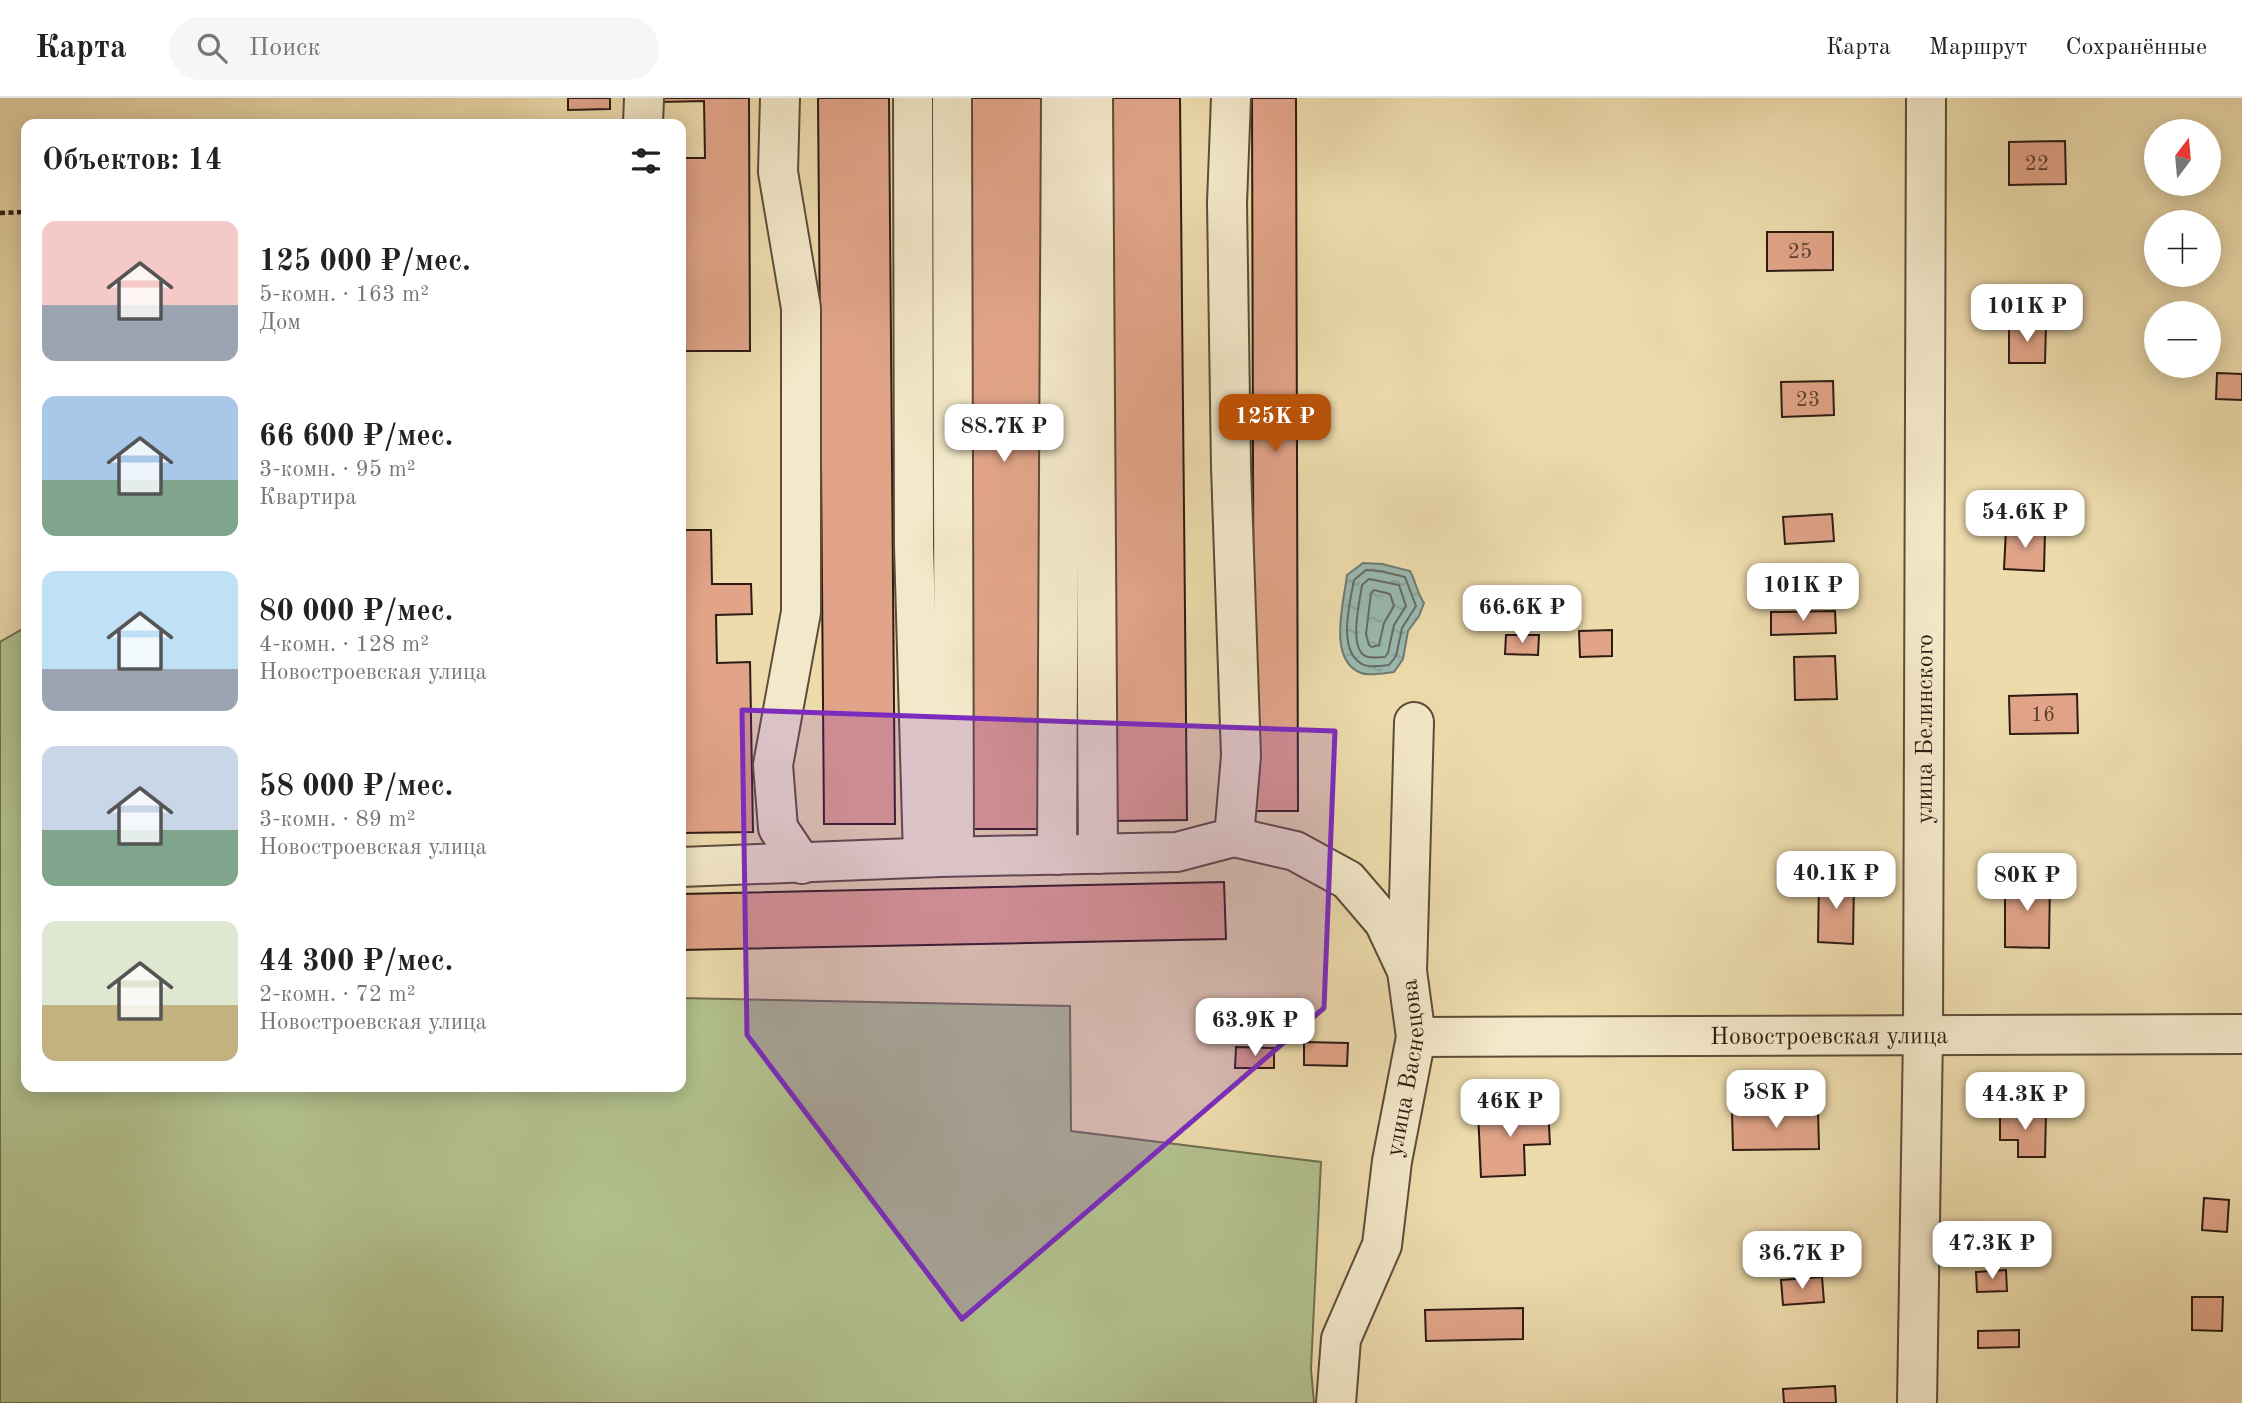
<!DOCTYPE html>
<html lang="ru">
<meta charset="utf-8">
<style>
:root{--surface:#fff;--page:#f6f6f6;--text:#222;--muted:#767676;--line:#e0e0e0;--accent:#b45309}
body{margin:0;font-family:"Old Standard TT",serif;background:var(--page);color:var(--text);height:100vh;display:flex;flex-direction:column;font-size:26px;white-space:nowrap}
*{box-sizing:border-box;margin:0}
p{font-size:23px;color:var(--muted)}
.icon{flex:none;width:38px;height:38px;fill:none;stroke:currentColor;stroke-width:2;stroke-linecap:round;stroke-linejoin:round}
.map{position:relative;flex:1;overflow:hidden}
.panel{position:absolute;left:21px;top:21px;width:665px;height:973px;display:flex;flex-direction:column;background:var(--surface);border-radius:14px;box-shadow:0 4px 18px #0003}
.panel>*{flex:none}
.needle{width:46px;rotate:16deg}
.fabs{position:absolute;left:2144px;top:21px;display:grid;gap:14px}
.fabs a{display:grid;place-items:center;width:77px;height:77px;border-radius:50%;background:var(--surface);box-shadow:0 4px 18px #0003;font-size:35px}
.price{position:absolute;translate:-50% -60px;padding:0 16px;border-radius:14px;background:#fff;color:#222;font-size:23px;line-height:46px;filter:drop-shadow(0 2px 4px #0008)}
.price::after{content:'';position:absolute;left:50%;top:42px;width:21px;height:16px;margin-left:-10px;background:inherit;clip-path:polygon(0 0,100% 0,50% 100%)}
.price.on{background:var(--accent);color:#fff}
ul{padding:0;list-style:none}
li{display:flex;align-items:center;gap:21px;height:175px;padding:0 21px}
li span{display:grid;place-items:center;flex:none;width:196px;height:140px;border-radius:14px;color:#555}
li>.icon{margin-inline-start:auto}
span .icon{width:84px;height:84px;fill:#fffc;stroke-width:1}
li b{font-size:30px}
h2{display:flex;justify-content:space-between;align-items:center;height:84px;padding:0 21px;font-size:30px}
header{display:flex;align-items:center;gap:42px;box-sizing:border-box;height:98px;padding:0 35px;background:var(--surface);border-bottom:2px solid var(--line)}
header strong{font-size:33px}
nav{display:flex;gap:38px;margin-inline-start:auto;font-size:24px}
.search{width:490px;height:63px;background:var(--page);display:flex;align-items:center;gap:18px;box-sizing:border-box;padding:0 24px;border-radius:38px;color:var(--muted);font-size:26px}
.map>svg:first-child{display:block}
.green{fill:#b2c18e;stroke:#706e50;stroke-width:2}
.water{fill:url(#water-ripples);stroke:#6e7b72;stroke-width:2}
.lines{fill:none;stroke-linecap:round;stroke-linejoin:round}
.shore{stroke:#646b62;stroke-width:2}
.building{fill:#e1a489;stroke:#2d1c13;stroke-width:2}
.minor-casing{stroke:#5d4c39;stroke-width:42}
.path{stroke:#2d1c13;stroke-width:4.5;stroke-dasharray:5 3.5;stroke-linecap:butt}
.minor{stroke:#f3e8c9;stroke-width:38}
.marked{fill:#7b2cbf;fill-opacity:0.2;stroke:#7b2cbf;stroke-width:5;stroke-linejoin:round}
.labels{text-anchor:middle;stroke-width:6;stroke-linejoin:round;paint-order:stroke}
.number-label{font-size:21px;fill:#5a3e30}
.street-label{font-size:24px;fill:#2d1c13;stroke:#f3e8c9}
</style>
<header>
<strong>Карта</strong>
<div class="search"><svg class="icon" aria-label="search" viewBox="0 0 24 24"><circle cx="10" cy="10" r="6"/><path d="M15 15l6 6"/></svg>Поиск</div>
<nav><a>Карта</a><a>Маршрут</a><a>Сохранённые</a></nav>
</header>
<div class="map">
<svg width="2242" height="1305" viewBox="0 0 2242 1305">
<defs>
<pattern id="water-ripples" width="26" height="14" patternUnits="userSpaceOnUse" patternTransform="scale(1.75)"><rect width="26" height="14" fill="#9abab1"/><path d="M2 4q2-2 4 0t4 0M15 11q2-2 4 0t4 0" fill="none" stroke="#859f97"/></pattern>
</defs>
<rect width="100%" height="100%" fill="#eddbac"/>
<filter id="stains"><feTurbulence type="fractalNoise" baseFrequency=".00286" numOctaves="4"/><feColorMatrix values="0 0 0 0 .2 0 0 0 0 .09 0 0 0 0 .02 0 0 0 .5 -.17"/></filter>
<radialGradient id="worn" r=".72"><stop offset=".6" stop-color="#630" stop-opacity="0"/><stop offset="1" stop-color="#630" stop-opacity=".3"/></radialGradient>
<path class="green" d="M26,529v460h655v-89l389,8 1,125 250,31 -10,207 3,34h-1314v-761z"/>
<path class="water" d="M1363,465l19,1 28,7c6,11 7,22 14,32l-5,13 -11,15 -5,28 -9,13c-9,1 -25,4 -33,1 -34,-13 -17,-71 -14,-98z"/>
<g class="lines">
<path class="shore" d="M1366,472l14,1 25,6 11,29 -14,22 -6,28 -7,9c-8,1 -20,3 -27,-1 -25,-13 -12,-62 -8,-84z
M1369,481l30,6 7,21 -12,19 -6,28 -3,4c-5,0 -12,1 -17,0 -21,-5 -8,-57 -6,-72z
M1374,492l16,4 4,12 -10,17 -5,22 -7,2 -3,-2 -3,-11 5,-41z"/>
</g>
<path class="building" d="M568,0h42v11l-42,1z
M662,0h87l1,253h-69v-193h24l-1,-57 -42,1z
M818,0h71l6,726h-71z
M965,0h78l-1,731h-78z
M1104,0h76l7,722 -76,1z
M1252,0h44l2,713h-44z
M2065,43l1,43 -57,1v-43z
M1767,134h66v38l-66,1z
M2009,227h37l-1,38h-36z
M2217,275l25,1v26l-26,-1z
M1833,283l1,34 -52,2 -1,-35z
M1832,416l2,27 -49,3 -2,-27z
M681,432h30l1,54h39l1,30 -36,1 1,48 33,-1 3,170 -72,1z
M2006,432l39,1 -1,40 -40,-2z
M1835,513l1,22 -65,2v-23z
M1612,532v26l-32,1 -1,-26z
M1506,537h33l-1,20 -33,-1z
M1835,558l2,43 -42,1 -1,-43z
M2077,596l1,39 -68,1 -1,-38z
M2005,780l45,1 -1,69 -44,-1z
M1819,781l35,1 -1,64 -35,-2z
M1224,784l2,57 -545,11v-56z
M1304,944l44,1 -1,23 -43,-1z
M1236,949l38,1v20h-39z
M1548,1010l2,36 -26,1 1,30 -44,2 -3,-66z
M1818,1012l1,39 -86,1 -1,-39z
M2000,1013l46,1 -1,45h-27v-17h-18z
M2204,1100l25,2 -2,32 -25,-2z
M2006,1172l1,21 -30,1 -1,-20z
M1822,1179l2,25 -41,3 -2,-25z
M2192,1199h31l-1,34 -30,-1z
M1523,1210v31l-97,2 -1,-31z
M2019,1232v17l-41,1v-17z
M1835,1288l1,17h-52l-1,-14z"/>
<g class="lines">
<g class="minor-casing">
<g id="minor">
<path d="M780,0l-2,74 23,136v304l-28,153 5,63 24,36"/>
<path d="M913,0l1,448 9,311"/>
<path d="M952,0l2,758"/>
<path d="M1093,0l5,756"/>
<path d="M1231,0l-4,105 4,264 10,289 -7,81"/>
<path d="M643,26l1,-26"/>
<path d="M1057,757l4,-757"/>
<path d="M681,769l259,-10 237,-5 57,-15 61,14 53,29 36,42 23,49"/>
<path id="s1" d="M1416,939l826,-3"/>
<path id="s2" d="M1336,1305l5,-64 41,-94 10,-84 24,-124 -9,-66 7,-249"/>
<path id="s3" d="M1917,1305l6,-368 3,-937"/>
</g>
</g>
<path class="path" d="M0,115l26,-1"/>
<use href="#minor" class="minor"/>
</g>
<path class="marked" d="M742,612l593,21 -11,277 -362,311 -215,-284z"/>
<g class="labels">
<g class="number-label">
<text x="2037" y="72">22</text>
<text x="1800" y="160">25</text>
<text x="1808" y="308">23</text>
<text x="2043" y="623">16</text>
</g>
<g class="street-label">
<text dy="8" stroke="none"><textPath href="#s3" startOffset="674">улица Белинского</textPath></text>
<text dy="8" stroke="none"><textPath href="#s1" startOffset="413">Новостроевская улица</textPath></text>
<text dy="8" stroke="none"><textPath href="#s2" startOffset="346">улица Васнецова</textPath></text>
</g>
</g>
<rect width="100%" height="100%" filter="url(#stains)"/>
<rect width="100%" height="100%" fill="url(#worn)"/>
</svg>
<div class="fabs">
<a><svg class="needle" viewBox="-14 -14 28 28"><path d="M0-13l5 13h-10z" fill="#e53935"/><path d="M0 13l5-13h-10z" fill="#767676"/></svg></a>
<a>+</a>
<a>−</a>
</div>
<b class="price" style="left:2027px;top:246px">101K ₽</b>
<b class="price on" style="left:1275px;top:356px">125K ₽</b>
<b class="price" style="left:1004px;top:366px">88.7K ₽</b>
<b class="price" style="left:2025px;top:452px">54.6K ₽</b>
<b class="price" style="left:1803px;top:525px">101K ₽</b>
<b class="price" style="left:1522px;top:547px">66.6K ₽</b>
<b class="price" style="left:1836px;top:813px">40.1K ₽</b>
<b class="price" style="left:2027px;top:815px">80K ₽</b>
<b class="price" style="left:1255px;top:960px">63.9K ₽</b>
<b class="price" style="left:1776px;top:1032px">58K ₽</b>
<b class="price" style="left:2025px;top:1034px">44.3K ₽</b>
<b class="price" style="left:1510px;top:1041px">46K ₽</b>
<b class="price" style="left:1992px;top:1183px">47.3K ₽</b>
<b class="price" style="left:1802px;top:1193px">36.7K ₽</b>
<section class="panel">
<h2>Объектов: 14<svg class="icon" aria-label="filters" viewBox="0 0 24 24"><path d="M4 7h16M4 17h16"/><circle cx="9" cy="7" r="2"/><circle cx="15" cy="17" r="2"/></svg></h2>
<ul>
<li><span style="background:linear-gradient(#f6c9c9 60%,#9aa5b1 0)"><svg class="icon" aria-label="home" viewBox="0 0 24 24"><path d="M3 11l9-7 9 7M6 9v11h12V9"/></svg></span><div><b>125 000 ₽/мес.</b><p>5-комн. · 163 m²</p><p>Дом</p></div></li>
<li><span style="background:linear-gradient(#a9c7e8 60%,#7fa58c 0)"><svg class="icon" aria-label="home" viewBox="0 0 24 24"><path d="M3 11l9-7 9 7M6 9v11h12V9"/></svg></span><div><b>66 600 ₽/мес.</b><p>3-комн. · 95 m²</p><p>Квартира</p></div></li>
<li><span style="background:linear-gradient(#bfe0f5 70%,#9aa5b1 0)"><svg class="icon" aria-label="home" viewBox="0 0 24 24"><path d="M3 11l9-7 9 7M6 9v11h12V9"/></svg></span><div><b>80 000 ₽/мес.</b><p>4-комн. · 128 m²</p><p>Новостроевская улица</p></div></li>
<li><span style="background:linear-gradient(#c9d6e8 60%,#7fa58c 0)"><svg class="icon" aria-label="home" viewBox="0 0 24 24"><path d="M3 11l9-7 9 7M6 9v11h12V9"/></svg></span><div><b>58 000 ₽/мес.</b><p>3-комн. · 89 m²</p><p>Новостроевская улица</p></div></li>
<li><span style="background:linear-gradient(#dfe7d0 60%,#c2b280 0)"><svg class="icon" aria-label="home" viewBox="0 0 24 24"><path d="M3 11l9-7 9 7M6 9v11h12V9"/></svg></span><div><b>44 300 ₽/мес.</b><p>2-комн. · 72 m²</p><p>Новостроевская улица</p></div></li>
</ul>
</section>
</div>
